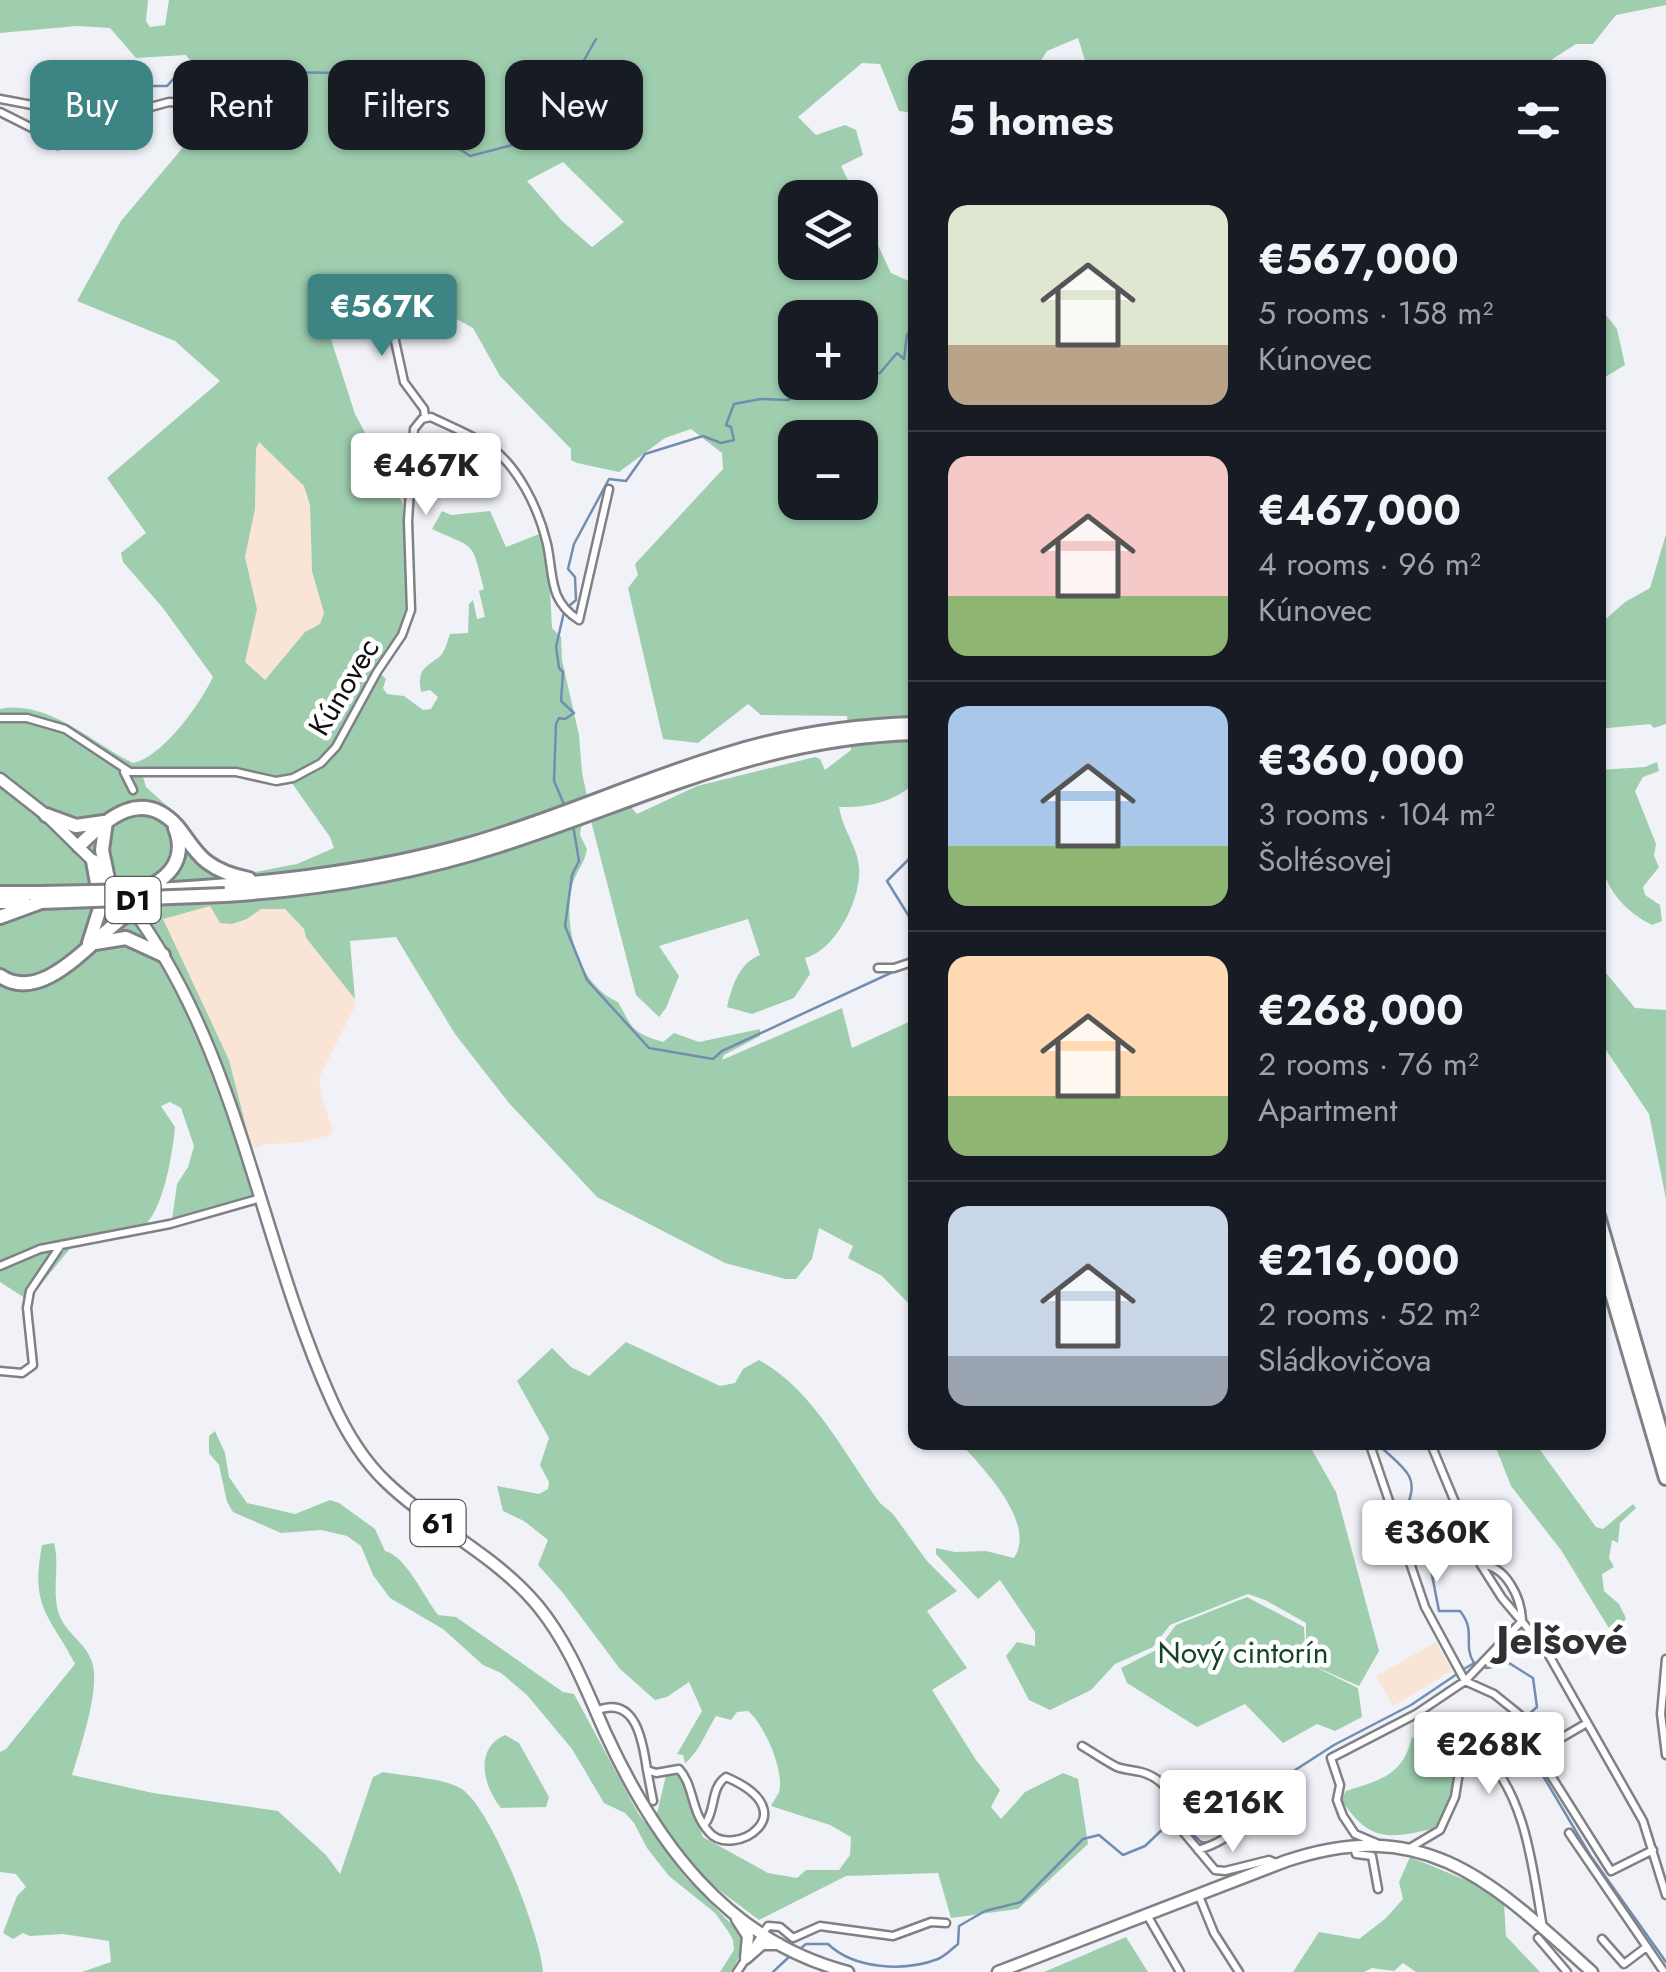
<!DOCTYPE html>
<meta charset="utf-8">
<style>
:root{--surface:#171b24;--page:#242831;--text:#f1f3f6;--muted:#9ea1a6;--line:#363941;--accent:#3d8584}
body{margin:0;font-family:Jost,sans-serif;background:var(--page);color:var(--text);height:100vh;display:flex;flex-direction:column;font-size:38px;white-space:nowrap}
*{box-sizing:border-box;margin:0}
p{font-size:32px;color:var(--muted)}
.icon{flex:none;width:55px;height:55px;fill:none;stroke:currentColor;stroke-width:2;stroke-linecap:round;stroke-linejoin:round}
.map{position:relative;flex:1;overflow:hidden}
.details{position:absolute;left:908px;top:60px;width:698px;height:1390px;display:flex;flex-direction:column;background:var(--surface);border-radius:20px;box-shadow:0 2px 8px #0004}
.details>*{flex:none}
.banner{position:absolute;left:30px;top:60px;width:728px;height:90px;display:flex;gap:20px}
.controls{position:absolute;left:778px;top:180px;display:grid;gap:20px}
.controls a{display:grid;place-items:center;width:100px;height:100px;border-radius:20px;background:var(--surface);box-shadow:0 2px 8px #0004;font-size:50px}
.price{position:absolute;translate:-50% -85px;padding:0 22px;border-radius:10px;background:#fff;color:#222;font-size:32px;line-height:65px;filter:drop-shadow(0 2px 5px #0008)}
.price::after{content:'';position:absolute;left:50%;top:60px;width:30px;height:22px;margin-left:-15px;background:inherit;clip-path:polygon(0 0,100% 0,50% 100%)}
.price.selected{background:var(--accent);color:#fff}
ul{padding:0;list-style:none}
li{display:flex;align-items:center;gap:30px;height:250px;padding:0 40px}
li+li{border-top:2px solid var(--line)}
li span{display:grid;place-items:center;flex:none;width:280px;height:200px;border-radius:20px;color:#555}
li>.icon{margin-inline-start:auto}
span .icon{width:120px;height:120px;fill:#fffc;stroke-width:1}
li b{font-size:42px}
h2{display:flex;justify-content:space-between;align-items:center;height:120px;padding:0 40px;font-size:42px}
.chip{padding:0 35px;border-radius:20px;background:var(--surface);box-shadow:0 2px 8px #0004;font-size:35px;line-height:90px}
.chip.selected{background:var(--accent);color:#fff}
.map>svg:first-child{display:block}
.industrial{fill:#f9e4d6}
.education{fill:#f8e5d5}
.green{fill:#9fceaf;fill-rule:evenodd}
.lines{fill:none;stroke-linecap:round;stroke-linejoin:round}
.stream{stroke:#738db0;stroke-width:2.5}
.minor-casing{stroke:#808187;stroke-width:11}
.major-casing{stroke:#808187;stroke-width:15}
.highway-casing{stroke:#808187;stroke-width:18}
.minor{stroke:#fff;stroke-width:6}
.major{stroke:#fff;stroke-width:10}
.highway{stroke:#fff;stroke-width:12}
.highway-bridge-casing{stroke:#808187;stroke-width:18;stroke-linecap:butt}
.highway-bridge{stroke:#fff;stroke-width:12}
.labels{text-anchor:middle;stroke-width:9;stroke-linejoin:round;paint-order:stroke}
.shield{fill:#fff;stroke:#575859;stroke-width:2.5}
.shield-label{font-size:28px;font-weight:bold;fill:#0f1012}
.street-label{font-size:30px;fill:#0f1012;stroke:#fff}
.park-label{font-size:30px;fill:#154229;stroke:#fff}
.district-label{font-size:40px;font-weight:bold;fill:#303035;stroke:#fff}
</style>
<div class="map">
<svg width="1666" height="1972" viewBox="0 0 1666 1972">
<rect width="100%" height="100%" fill="#f1f2f8"/>
<path class="industrial" d="M259,442l45,43 6,20 2,66 12,42 -4,11 -15,8 -40,48 -20,-18 12,-53 -12,-52 10,-48 1,-60z
M210,905l37,14 14,-10h23l20,20 2,10 49,60 -1,9 -35,70 2,18 12,35 -2,4 -34,8 -32,1 -13,6 -89,-232z"/>
<path class="education" d="M1436,1642l16,29 -59,35 -17,-30z"/>
<path class="green" d="M0,0h148l-2,21 4,6 15,-2 4,-25h1497v5l-50,10 -23,29h-17l-36,23h-453l-9,-29 -31,13 -10,16 -122,1v45l-16,-2 -19,-47 -18,-1 -64,54 18,18 29,-10 11,5 7,25 -22,11 15,31 -61,1v64h65v-55l31,66 24,11v499c-21,19 -48,25 -76,24 4,24 18,38 20,60 3,31 -24,84 -54,91l5,16 -16,24 -42,16 -25,-7c5,-21 12,-44 33,-52l-12,-36 -89,27 20,30 -13,32 -7,9 -23,-22 -45,-174 -10,6 -1,8 7,14c-2,14 -12,24 -15,37 -9,40 5,98 46,116 15,26 12,30 45,40l11,-9 25,9 61,-13v7l-36,19 -2,5 120,-52 10,40 63,-29v291l-33,-34 -34,-18 5,-12 -34,-18 -7,31 -16,20h-11l-60,-16 -128,-66 -88,-94 -54,-69 -59,-97 -46,4 5,58 -49,-61 -2,-9 -19,-20h-24l-14,10 -15,5 -12,-1 -10,-17 -47,13 66,141 23,90 -12,6 13,41 -81,23 5,-36 11,-17 6,-21 -13,-38 -11,-6 -9,4 14,21c-2,23 -12,91 -35,101 -18,7 -43,7 -62,11l-50,61 -28,-18v-573c48,-10 93,35 133,54 30,-6 67,-59 80,-86l-50,-69 -40,-46 -2,-9 25,-20 -39,-55 113,-97 -45,-40 -98,-40 44,-80 101,-120 -36,-46 -50,3 -26,-30 -33,-2 -77,7zM563,162l61,60 -32,25 -29,-25 -36,-41zM382,279l34,5 9,18 48,26 27,48 71,73v11l6,3 42,9 46,-34 26,-9 31,24 1,16 -88,95 3,11 -10,13 35,151 35,4 50,-39 13,11 86,1 4,34 -26,20 -5,-11 -5,-2 -118,29 -60,28 -6,-7 -39,14 -10,-49 -3,-37 -17,-75 -1,-23 -9,-9 -5,-97 -41,16 -16,-36 -39,4 -9,-4 -10,18c45,21 39,10 52,60l-5,2 6,26 -8,2 -4,-19 -4,4 -1,29 -18,1c-3,8 -5,19 -12,24 -14,10 -21,12 -17,34l9,-2 8,7 -7,12 -8,1 -19,-14 -17,-2 -4,-6 3,-9 -10,-10 29,-50 3,-49 -5,-66 -48,-90 -24,-75 30,-43zM795,318h65v64h-65zM795,438h65v64h-65zM259,442l45,44 6,19 2,66 12,42 -4,11 -15,8 -40,48 -20,-18 12,-53 -12,-52 10,-48 1,-60zM141,770l101,2 34,8 13,-1 41,58 4,11 -37,16 -42,8 -16,-2 -31,-17 -30,-37 -32,-29z
M1598,305l19,24 8,36 -23,14 -4,-1z
M1666,534v190l-12,4 -4,-4 -52,5v-103l27,-24 25,-14z
M1657,762l2,9 -16,6 -8,14 21,53 -2,12 5,11 -16,20 2,8 15,10 2,16 -10,4c-66,-34 -54,-91 -54,-155l47,-3z
M1598,972l8,1 29,35 31,2v189l-17,-85 -43,-64 -2,-28 -6,-9z
M626,1342l94,44 15,-3 8,-14 16,-9c54,29 86,95 121,143l13,11 34,47 30,30 -30,20 40,57 -35,22 44,70 24,30 -9,17 10,12 24,-27 38,-19 15,6 10,65 -70,65 -67,9 -13,-45 -92,3 -87,44 -52,-39 -51,-63 10,-43 9,-4 5,5 23,61 65,36 29,5 9,-8h33l11,-15 1,-18 -21,-12 -59,-19c2,-5 6,-9 8,-14 6,-21 -15,-68 -31,-81l-11,1 -6,8 -15,-4c-9,14 -18,38 -31,47l-2,-8 -6,-1 25,-43 -13,-29 -22,15 -12,3 -35,-31 -57,-76 -25,-28 10,-25 -24,-19 -21,-10 -6,-25 42,8 9,-5 1,-7 -9,-17 9,-27 -32,-57 35,-33 19,19 18,9z
M215,1431l10,22 4,24 18,26 48,11 35,-14 9,3 36,26 10,22c21,5 39,46 53,64l18,2 107,75 11,2 64,119 47,64 57,58 2,13 -13,24h-11l14,-22 -1,-10 -5,-9 -13,-18 -46,-37 -22,-28 -13,-25 -9,-10 -21,-10 -32,-54 -45,-54 -26,-22 -18,-8 -40,-36 -53,-31 -17,-23 -12,-29 -14,-10 -26,-6 -40,3 -48,-21 -6,-10 -8,-37 -10,-12v-17z
M960,1443h348l28,49 43,159 -20,35 -54,-24 53,26 4,29 -27,14 -18,-7 -34,19 -38,-39 -48,23 -70,-44 -6,-15 37,-19 18,-24 71,-28 57,30 2,33v-37l-41,-23 -17,-6 -78,31 -17,22 -38,17 -24,26 -41,20 -21,-10 -23,-44 11,-14 18,4v-14l-35,-52 -22,19 -42,-45v-6l19,4 31,-1 28,7c23,-35 -31,-90 -54,-115z
M1494,1443h41l61,84 7,2 30,-25 3,4 -16,15 -2,20 -6,-3 -3,18 5,9 -12,7 2,17 15,13 7,14 -7,12h-9l-49,-80 -50,-64z
M54,1543c6,23 -2,44 4,68 6,22 28,31 34,51 9,25 -12,87 -20,113l81,18 125,18 48,44 14,19 33,-97 10,-5c20,4 60,6 77,16 31,17 81,149 83,184h-461l29,-10 -2,-21 -46,-7 -33,2 -7,-3 -10,6 -10,-6 14,-37 9,-9 -10,-13 -16,-2v-120l6,-3 69,-85c-26,-50 -45,-55 -33,-119z
M505,1735l14,8 30,54 -3,10 -45,1c-17,-21 -28,-59 4,-73z
M1412,1737l21,22 22,-22 18,1 24,11 -2,5 -23,-2 -13,10 -6,28 -17,38c-46,11 -67,15 -95,-29l5,-8c34,-11 57,-15 66,-54z
M1410,1857l68,28 26,19 2,32 34,36h-124l-13,-9 -9,8 -22,-3 -8,4h-71l26,-40 40,7 26,-20 18,-20 -4,-17z
M1126,1937l22,35h-104z"/>
<g class="lines">
<path class="stream" d="M27,107l43,2 38,-14h24l18,-9h17l9,-10 35,-5 134,2 125,83 50,-13 46,-51 30,-53
M569,606l7,-6 -1,-23 -7,-8 6,-25 35,-65 17,2 19,-27 58,-18 18,7 13,-3 -3,-13 -5,-2 8,-21 27,-5 26,1 34,-13h43l2,-11 14,-3 17,-20 7,6 3,-24 7,-11
M564,612l-8,35 3,21 4,4 -2,29 13,12 -9,6 -6,-1 -3,6 -2,57 12,28
M573,825l6,36 -7,14 -7,51 22,54 62,68 64,11 9,-8 173,-80
M915,853l-28,28 28,45
M1380,1442l1,5c9,9 22,18 28,29 10,19 -12,38 -2,55 7,11 19,21 27,30l-2,14 7,36h21c17,21 2,33 14,52
M1464,1669l10,-6 13,5 22,-5 24,15 4,29 -23,20 76,128 76,107
M1242,1817l1,-18 29,-14 62,-40 77,-40 46,-31
M1184,1826l17,16 9,1
M801,1948l5,-4h22c26,25 76,28 110,15 7,-3 14,-10 20,-15l1,-18 26,-15 36,-9 62,-63 16,-4 24,20 22,-9 22,-21 10,-3
M773,1972l17,-16"/>
<g class="minor-casing">
<path id="minor" d="M0,99l32,6
M0,112l42,21h12l115,-31 22,1 30,-13
M54,133l4,12
M385,295l19,87 20,27 1,8
M0,718h27l38,11 65,43h106l40,9 17,-3 28,-15 15,-16 41,-75 25,-37 9,-25 -3,-89 6,-92 8,-10 9,-2c18,9 39,17 56,28 31,19 52,65 60,99 7,32 1,56 32,76l30,-131
M124,772l9,18
M878,968h16l21,-7
M0,1266l40,-17 130,-25 91,-26
M0,1371l22,2 11,-8 -6,-57 3,-17 31,-46
M1369,1442l56,165 40,74 29,13 26,21
M1430,1442l51,123 21,33 44,52 97,171 23,74
M1481,1565c25,0 40,33 41,55
M1666,1659l-5,55 5,41
M596,1711c40,-17 47,31 51,59l9,3 23,-4c16,18 11,42 30,63 23,28 101,-19 17,-55 -16,11 -10,33 -21,47
M1587,1723l-43,25 -3,6 2,9 68,108 42,-21
M1082,1746c12,7 23,15 35,21 8,3 16,3 24,5 23,6 43,32 39,56l35,42 10,1 44,-11 7,3
M647,1770l6,31
M1569,1833l95,139
M1381,1845l-26,-11 -12,-18 -6,-16 3,-15 -9,-27 85,-44 49,-33 57,-60
M1354,1848l2,6 16,2 6,33
M1408,1849l32,-19 15,-33 5,-31 15,-10h10c42,43 48,116 58,172
M1198,1850c19,-6 32,-13 45,-29
M1199,1896l15,37 25,39
M1147,1915l33,57
M1538,1938l29,34
M1602,1939l22,25 21,-16
M737,1972l31,-46 12,1 13,11 27,-12 73,10 38,-14 15,1"/>
</g>
<g class="major-casing">
<path id="major" d="M0,779l46,36 52,51
M131,907c109,146 127,331 201,494 13,29 31,59 54,81 48,46 109,72 152,124 31,38 47,81 67,126 50,109 120,208 243,240
M737,1919l11,17 -2,22
M746,1958l16,-14h17
M998,1972l288,-111c141,-48 209,24 306,111"/>
</g>
<g class="highway-casing">
<path id="highway" d="M46,815l30,11 28,-4
M106,822l-4,28 6,29
M79,846c29,-29 63,-58 98,-20 10,12 17,26 30,36 13,10 27,14 42,17
M148,887c25,-12 38,-31 27,-59
M141,891c112,-6 222,-16 330,-47 87,-25 170,-64 257,-90 61,-19 123,-28 187,-30
M0,893h41
M225,895c93,-6 186,-21 275,-50 143,-46 260,-108 415,-112
M0,902h24
M0,917l41,-15
M89,943l12,-38 -8,-44
M95,943l31,-5 37,17
M0,976c45,31 96,-43 133,-66
M1598,1216l68,234
M1598,1246l68,232"/>
</g>
<use href="#minor" class="minor"/>
<use href="#major" class="major"/>
<use href="#highway" class="highway"/>
<g class="highway-bridge-casing">
<path id="highway-bridge" d="M41,893l100,-2
M41,902l184,-7"/>
</g>
<use href="#highway-bridge" class="highway-bridge"/>
</g>
<g class="labels">
<g class="shield">
<rect x="105.5" y="877" width="55" height="46" rx="8"/>
<rect x="410.5" y="1500" width="55" height="46" rx="8"/>
</g>
<g class="shield-label">
<text x="133" y="910">D1</text>
<text x="438" y="1533">61</text>
</g>
<g class="street-label">
<text transform="translate(344 687) rotate(-59)" y="10">Kúnovec</text>
</g>
<g class="park-label">
<text x="1243" y="1663">Nový cintorín</text>
</g>
<g class="district-label">
<text x="1562" y="1654">Jelšové</text>
</g>
</g>
</svg>
<div class="controls">
<a><svg class="icon" aria-label="layers" viewBox="0 0 24 24"><path d="M12 4l9 5-9 5-9-5zM3 14l9 5 9-5"/></svg></a>
<a>+</a>
<a>−</a>
</div>
<b class="price selected" style="left:382px;top:359px">€567K</b>
<b class="price" style="left:426px;top:518px">€467K</b>
<b class="price" style="left:1437px;top:1585px">€360K</b>
<b class="price" style="left:1489px;top:1797px">€268K</b>
<b class="price" style="left:1233px;top:1855px">€216K</b>
<div class="banner">
<a class="chip selected">Buy</a>
<a class="chip">Rent</a>
<a class="chip">Filters</a>
<a class="chip">New</a>
</div>
<section class="details">
<h2>5 homes<svg class="icon" aria-label="filters" viewBox="0 0 24 24"><path d="M4 7h16M4 17h16"/><circle cx="9" cy="7" r="2"/><circle cx="15" cy="17" r="2"/></svg></h2>
<ul>
<li><span style="background:linear-gradient(#dfe7d0 70%,#b9a48a 0)"><svg class="icon" aria-label="home" viewBox="0 0 24 24"><path d="M3 11l9-7 9 7M6 9v11h12V9"/></svg></span><div><b>€567,000</b><p>5 rooms · 158 m²</p><p>Kúnovec</p></div></li>
<li><span style="background:linear-gradient(#f6c9c9 70%,#8fb573 0)"><svg class="icon" aria-label="home" viewBox="0 0 24 24"><path d="M3 11l9-7 9 7M6 9v11h12V9"/></svg></span><div><b>€467,000</b><p>4 rooms · 96 m²</p><p>Kúnovec</p></div></li>
<li><span style="background:linear-gradient(#a9c7e8 70%,#8fb573 0)"><svg class="icon" aria-label="home" viewBox="0 0 24 24"><path d="M3 11l9-7 9 7M6 9v11h12V9"/></svg></span><div><b>€360,000</b><p>3 rooms · 104 m²</p><p>Šoltésovej</p></div></li>
<li><span style="background:linear-gradient(#ffd9b3 70%,#8fb573 0)"><svg class="icon" aria-label="home" viewBox="0 0 24 24"><path d="M3 11l9-7 9 7M6 9v11h12V9"/></svg></span><div><b>€268,000</b><p>2 rooms · 76 m²</p><p>Apartment</p></div></li>
<li><span style="background:linear-gradient(#c9d6e8 75%,#9aa5b1 0)"><svg class="icon" aria-label="home" viewBox="0 0 24 24"><path d="M3 11l9-7 9 7M6 9v11h12V9"/></svg></span><div><b>€216,000</b><p>2 rooms · 52 m²</p><p>Sládkovičova</p></div></li>
</ul>
</section>
</div>
